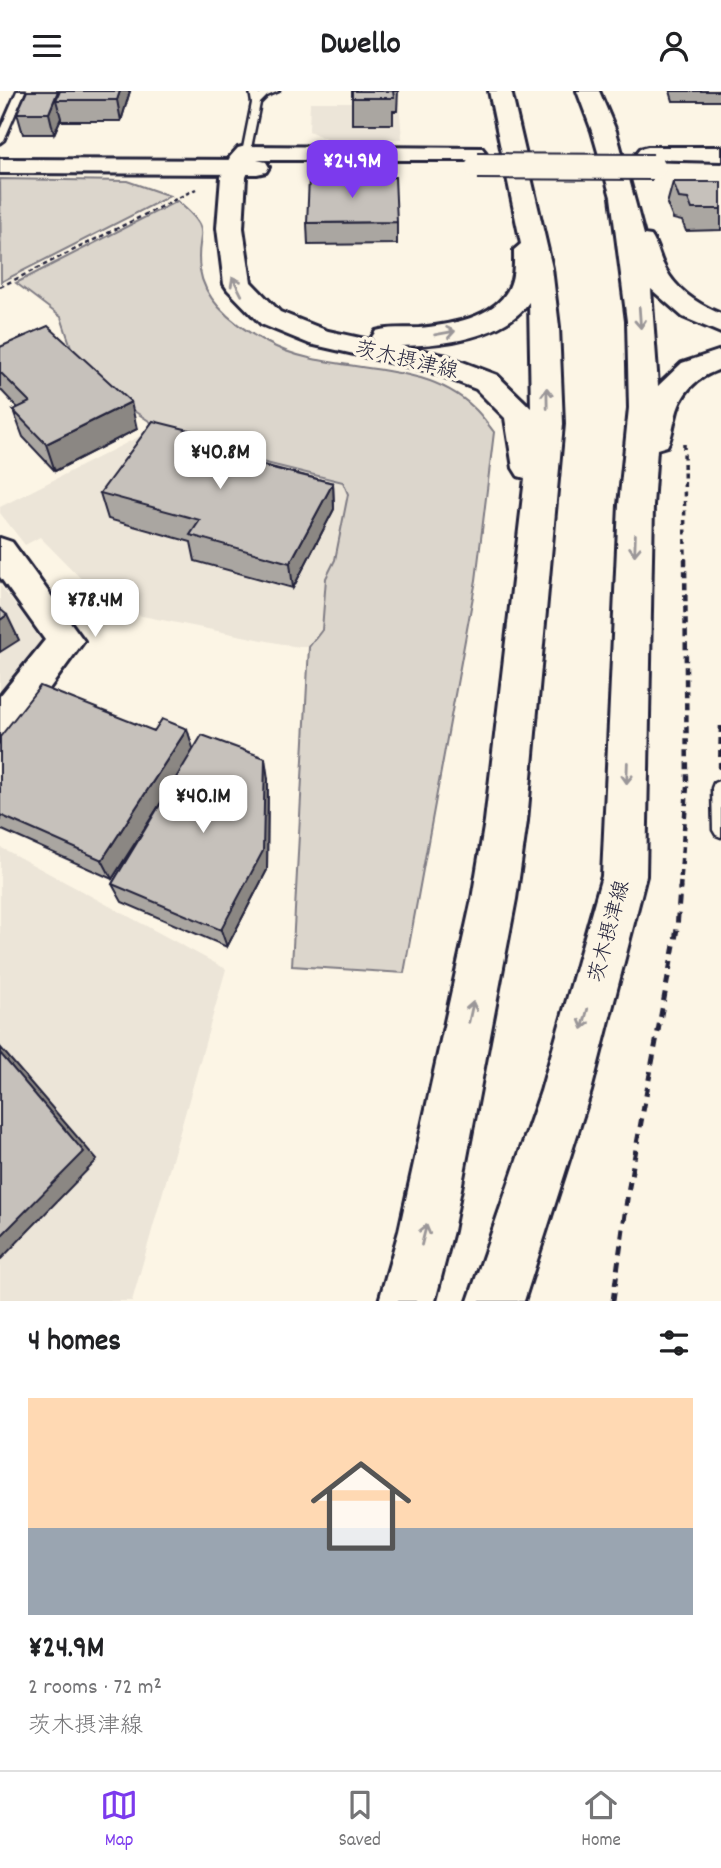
<!DOCTYPE html>
<meta charset="utf-8">
<style>
:root{--surface:#fff;--page:#f6f6f6;--text:#202124;--muted:#757577;--line:#e0e0e0;--accent:#7c3aed}
body{margin:0;font-family:Dekko,"Klee One",sans-serif;background:var(--page);color:var(--text);height:100vh;display:flex;flex-direction:column;font-size:26px;white-space:nowrap}
*{box-sizing:border-box;margin:0}
p{font-size:23px;color:var(--muted)}
.icon{flex:none;width:38px;height:38px;fill:none;stroke:currentColor;stroke-width:2;stroke-linecap:round;stroke-linejoin:round}
.map{position:relative;height:1210px;overflow:hidden}
.details{display:flex;flex-direction:column;background:var(--surface);flex:1}
.details>*{flex:none}
.price{position:absolute;translate:-50% -60px;padding:0 16px;border-radius:14px;background:#fff;color:#222;font-size:23px;line-height:46px;filter:drop-shadow(0 2px 4px #0008)}
.price::after{content:'';position:absolute;left:50%;top:42px;width:21px;height:16px;margin-left:-10px;background:inherit;clip-path:polygon(0 0,100% 0,50% 100%)}
.price.selected{background:var(--accent);color:#fff}
ul{padding:0;list-style:none}
li{display:grid;align-content:center;gap:14px;height:371px;padding:0 28px}
li+li{border-top:2px solid var(--line)}
li span{display:grid;place-items:center;height:217px;border-radius:0px;color:#555}
li>.icon{margin-inline-start:auto}
span .icon{width:126px;height:126px;fill:#fffc;stroke-width:1}
li b{font-size:30px}
h2{display:flex;justify-content:space-between;align-items:center;height:84px;padding:0 28px;font-size:30px}
header{display:flex;justify-content:space-between;align-items:center;height:91px;padding:0 28px;background:var(--surface);font-size:32px;font-weight:800}
.tabs{display:flex;justify-content:space-around;align-items:center;height:98px;border-top:2px solid var(--line);background:var(--surface);font-size:19px;color:var(--muted)}
.tabs a{display:grid;justify-items:center;gap:4px}
.tabs .selected{color:var(--accent)}
.map>svg:first-child{display:block}
.built{fill:#ece5d8}
.green{fill:#dcd6cc;stroke:#7f7c84;stroke-width:2}
.lines{fill:none;stroke-linecap:round;stroke-linejoin:round}
.lane-casing{stroke:#22223b;stroke-width:5}
.secondary-casing{stroke:#22223b;stroke-width:6}
.primary-casing{stroke:#22223b;stroke-width:6}
.path-far3{stroke:#22223b;stroke-width:2.5;stroke-dasharray:4.5 3.5;stroke-linecap:butt}
.path-far2{stroke:#22223b;stroke-width:3.5;stroke-dasharray:5 4.5;stroke-linecap:butt}
.path-far1{stroke:#22223b;stroke-width:4.5;stroke-dasharray:7 5;stroke-linecap:butt}
.path{stroke:#22223b;stroke-width:5;stroke-dasharray:9 7;stroke-linecap:butt}
.lane{fill:#fcf5e5;fill-rule:evenodd}
.secondary{fill:#fcf5e5;fill-rule:evenodd}
.primary{fill:#fcf5e5;fill-rule:evenodd}
.primary-bridge-casing{stroke:#22223b;stroke-width:28;stroke-linecap:butt}
.primary-bridge{stroke:#fcf5e5;stroke-width:24}
.wall{fill:#aaa6a1;stroke:#22223b;stroke-width:2}
.shaded-wall{fill:#8b8783;stroke:#22223b;stroke-width:2}
.building{fill:#c6c1bb;stroke:#22223b;stroke-width:2}
.oneway{stroke:#9a9698}
.labels{text-anchor:middle;stroke-width:7;stroke-linejoin:round;paint-order:stroke}
.street-label{font-size:21px;fill:#22223b;stroke:#fcf5e5}
</style>
<header><svg class="icon" aria-label="menu" viewBox="0 0 24 24"><path d="M4 6h16M4 12h16M4 18h16"/></svg>Dwello<svg class="icon" aria-label="person" viewBox="0 0 24 24"><circle cx="12" cy="8" r="4"/><path d="M4 21q1-7 8-7t8 7"/></svg></header>
<div class="map">
<svg width="721" height="1210" viewBox="0 0 721 1210">
<rect width="100%" height="100%" fill="#fcf5e5"/>
<filter id="ink" filterUnits="userSpaceOnUse"><feTurbulence type="fractalNoise" baseFrequency=".0143" numOctaves="2"/><feDisplacementMap in="SourceGraphic" scale="14" xChannelSelector="R" yChannelSelector="G"/><feConvolveMatrix kernelMatrix="1 2 1 2 8 2 1 2 1" color-interpolation-filters="sRGB"/></filter>
<g filter="url(#ink)">
<path class="built" d="M310,11h89l3,37h-76l-17,-8z
M158,336l41,19 144,36 5,12 -13,66 -9,18 -4,53 -13,16h-11l-186,-37 -72,-73 -15,8 -25,-32v-6z
M0,494l44,58 -44,51z
M0,756l226,122 -94,332h-132z"/>
<path class="green" d="M0,88l127,2 43,15 -169,86z
M177,110c40,33 17,30 23,69 5,34 38,57 66,72 64,36 153,13 207,65 8,7 14,16 21,25l-18,148 -72,393 -112,-7 17,-319 13,-17 4,-52 9,-18 13,-66 -5,-12 -145,-36 -40,-19 -27,-18 -38,-35 -22,-27 -10,-30 -45,-34z"/>
<g class="lines">
<g class="lane-casing">
<path id="lane" d="M17,0h8l-21,49 -4,3v-13z
M250,0h8l1,4 7,-4h13l-12,5 -7,7 -10,50 -4,3 -4,-3 10,-50z
M719,690l2,1v55l-5,-2 -3,-5 -1,-42 2,-5z"/>
</g>
<g class="secondary-casing">
<path id="secondary" d="M0,68l257,1 9,2 3,5 -3,5 -9,2 -257,-1z
M0,447l12,4 72,99 -70,96 -14,5v-46l45,-56 -45,-63z"/>
</g>
<g class="primary-casing">
<path id="primary" d="M489,0h22l41,177 7,59 4,97 -36,397 -11,78 -63,332 -18,70h-56l20,-70 73,-332 13,-78 40,-343 -7,-2 -5,-8 -8,-50 -29,-29 -47,-18 -119,-27 -49,-20 -33,-34 -4,-6 -7,-56 4,-51 9,-20 8,-9 8,-2 236,2 4,5 -4,5 -8,2h-221l-7,17 -3,51 8,54 29,30 48,19 46,10 -2,-4 4,-6c14,-4 28,-2 43,-3 30,-3 76,-10 90,-40 6,-12 5,-26 5,-38l7,-6zM529,211l2,106 -34,-33 -50,-19 -47,-10c41,-1 103,-7 129,-44z
M577,0h22l17,40 28,104 7,1c7,10 8,22 14,32 11,22 34,37 56,46v19l-38,-16 -32,-28 7,97 24,-23 39,-13v19c-25,8 -41,24 -46,50 -3,10 -3,18 -8,27l-10,3 -4,56 -7,371 -55,215 -67,210h-56l73,-210 61,-215 17,-371 10,-97 -2,-87 -16,-124 -19,-66z
M648,56h73v14l-81,-2 -4,-5 4,-5z"/>
</g>
<path class="path-far3" d="M0,196l196,-98"/>
<path class="path-far2" d="M684,353l1,117"/>
<path class="path-far1" d="M720,678l1,-45
M680,798l7,-103 -2,-227"/>
<path class="path" d="M613,1210l15,-109 49,-263 3,-42"/>
<use href="#lane" class="lane"/>
<use href="#secondary" class="secondary"/>
<use href="#primary" class="primary"/>
<g class="primary-bridge-casing">
<path id="primary-bridge" d="M478,75l175,1"/>
</g>
<use href="#primary-bridge" class="primary-bridge"/>
</g>
<path class="wall" d="M27,0h103l-9,30h-60v-3l-7,16h-31l-6,-21z
M352,0h46l-1,20h-4v13h-41z
M670,0h51v10h-48z
M673,91h48v48l-35,1 -4,-10 -9,-2 -6,-15z
M397,131v22l-89,1 -1,-22z
M0,256l137,82 -82,42 -32,-34 -10,-27 5,-2 -18,-19z
M245,353l3,17 85,22 1,26 -41,79 -98,-27 -4,-19 -83,-23 -8,-26z
M187,638l6,21 75,29 -1,91 -40,77 -105,-45 -10,-18 52,-86 -52,81 -112,-50v-92z"/>
<path class="shaded-wall" d="M58,0h13l-15,9 5,18 -7,16 -5,-21z
M120,0h10l-9,30 -4,-21z
M131,311l6,27 -82,42 -9,-27z
M245,353l4,27 -13,-12z
M333,392l1,26 -41,79 -3,-25z
M7,524l12,25 -19,12v-32z
M187,638l7,22 -82,128 -10,-19z
M265,667l3,21 -1,91 -40,77 -6,-17z
M0,956l97,113 -97,100z"/>
<path class="building" d="M27,0h31l-9,22h-32z
M60,0h60l-3,9h-61z
M352,0h41l1,7h-42z
M395,86l2,45 -90,1 2,-45z
M673,91h48v27h-29l-4,-10 -9,-1z
M48,235l83,76 -85,42 -33,-34 17,-8 -30,-30v-25z
M153,330l92,23 -9,15 97,24 -43,80 -100,-28 10,-15 -100,-27z
M0,518l7,6 -7,5z
M40,595l114,45 8,-12 25,10 -85,131 -102,-45v-78z
M202,644l63,23 -2,93 -42,79 -109,-46z
M0,962l84,99 -84,85z"/>
<defs><path id="oneway-shaft" d="M-6 0H5M1.5-3L5.5 0L1.5 3" fill="none" stroke-width="1.6" stroke-linecap="round" stroke-linejoin="round" transform="scale(1.75)"/></defs>
<g class="oneway">
<use href="#oneway-shaft" transform="translate(237 195) rotate(-117)"/>
<use href="#oneway-shaft" transform="translate(640 227) rotate(86)"/>
<use href="#oneway-shaft" transform="translate(445 242) rotate(-10)"/>
<use href="#oneway-shaft" transform="translate(547 307) rotate(-91)"/>
<use href="#oneway-shaft" transform="translate(635 454) rotate(92)"/>
<use href="#oneway-shaft" transform="translate(627 682) rotate(92)"/>
<use href="#oneway-shaft" transform="translate(471 921) rotate(-78)"/>
<use href="#oneway-shaft" transform="translate(585 928) rotate(105)"/>
<use href="#oneway-shaft" transform="translate(424 1144) rotate(-76)"/>
</g>
</g>
<g class="labels">
<g class="street-label">
<text transform="translate(407 268) rotate(13)" y="7">茨木摂津線</text>
<text transform="translate(608 840) rotate(-75)" y="7">茨木摂津線</text>
</g>
</g>
</svg>
<b class="price selected" style="left:352px;top:109px">¥24.9M</b>
<b class="price" style="left:220px;top:400px">¥40.8M</b>
<b class="price" style="left:95px;top:548px">¥78.4M</b>
<b class="price" style="left:203px;top:744px">¥40.1M</b>
</div>
<section class="details">
<h2>4 homes<svg class="icon" aria-label="filters" viewBox="0 0 24 24"><path d="M4 7h16M4 17h16"/><circle cx="9" cy="7" r="2"/><circle cx="15" cy="17" r="2"/></svg></h2>
<ul>
<li><span style="background:linear-gradient(#ffd9b3 60%,#9aa5b1 0)"><svg class="icon" aria-label="home" viewBox="0 0 24 24"><path d="M3 11l9-7 9 7M6 9v11h12V9"/></svg></span><div><b>¥24.9M</b><p>2 rooms · 72 m²</p><p>茨木摂津線</p></div></li>
</ul>
</section>
<nav class="tabs">
<a class="selected"><svg class="icon" aria-label="map" viewBox="0 0 24 24"><path d="M3 6l6-2 6 2 6-2v14l-6 2-6-2-6 2zM9 4v14M15 6v14"/></svg>Map</a>
<a><svg class="icon" aria-label="saved" viewBox="0 0 24 24"><path d="M7 4h10v16l-5-4-5 4z"/></svg>Saved</a>
<a><svg class="icon" aria-label="home" viewBox="0 0 24 24"><path d="M3 11l9-7 9 7M6 9v11h12V9"/></svg>Home</a>
</nav>
